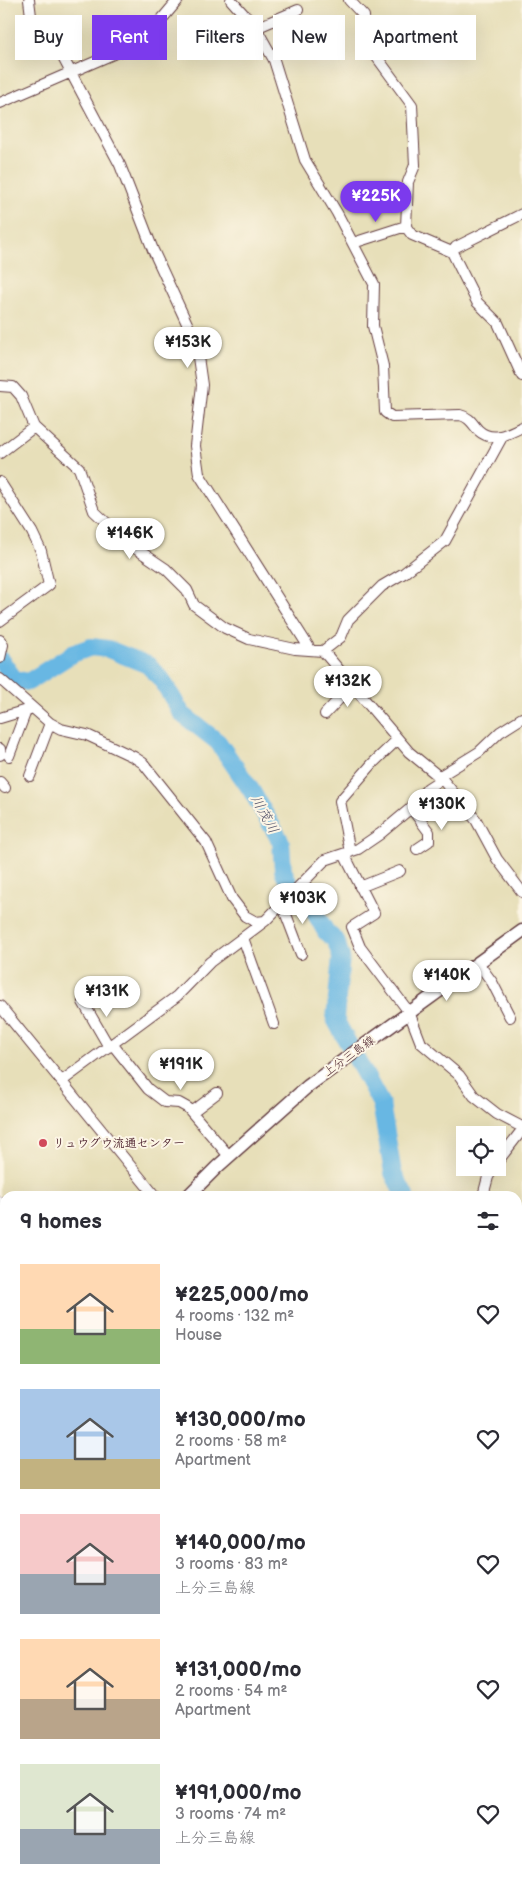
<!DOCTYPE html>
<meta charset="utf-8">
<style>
:root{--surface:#fff;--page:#f7f7f7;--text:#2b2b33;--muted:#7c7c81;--accent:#7c3aed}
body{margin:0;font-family:"Balsamiq Sans","Klee One",sans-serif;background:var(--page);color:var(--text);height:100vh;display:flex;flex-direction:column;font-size:19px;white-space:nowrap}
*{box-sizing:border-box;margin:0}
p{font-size:16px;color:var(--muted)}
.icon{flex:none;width:28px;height:28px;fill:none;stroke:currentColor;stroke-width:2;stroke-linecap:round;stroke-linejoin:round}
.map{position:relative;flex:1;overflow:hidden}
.sheet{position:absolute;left:0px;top:1191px;width:522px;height:696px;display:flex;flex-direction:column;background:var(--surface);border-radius:15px 15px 0 0;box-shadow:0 5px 20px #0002}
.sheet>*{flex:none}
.hud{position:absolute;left:15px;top:15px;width:492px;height:45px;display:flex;gap:10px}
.fabs{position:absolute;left:456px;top:1126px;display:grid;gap:10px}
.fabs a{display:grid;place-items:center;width:50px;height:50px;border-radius:0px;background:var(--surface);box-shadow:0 5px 20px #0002;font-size:25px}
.price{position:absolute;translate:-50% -42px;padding:0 11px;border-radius:18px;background:#fff;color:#222;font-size:16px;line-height:32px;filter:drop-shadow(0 1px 2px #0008)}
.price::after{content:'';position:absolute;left:50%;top:30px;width:15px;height:11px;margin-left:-8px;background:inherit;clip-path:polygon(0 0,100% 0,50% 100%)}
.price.selected{background:var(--accent);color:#fff}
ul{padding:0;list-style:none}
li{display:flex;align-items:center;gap:15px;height:125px;padding:0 20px}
li span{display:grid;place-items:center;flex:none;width:140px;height:100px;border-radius:0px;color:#555}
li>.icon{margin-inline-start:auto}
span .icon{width:60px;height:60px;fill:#fffc;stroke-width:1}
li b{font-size:21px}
h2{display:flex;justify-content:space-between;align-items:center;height:60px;padding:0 20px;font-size:21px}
.chip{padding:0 18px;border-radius:0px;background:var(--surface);box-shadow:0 5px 20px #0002;font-size:18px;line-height:45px}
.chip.selected{background:var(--accent);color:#fff}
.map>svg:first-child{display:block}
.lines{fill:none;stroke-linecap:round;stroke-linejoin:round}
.river{stroke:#68b7e3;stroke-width:18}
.minor-casing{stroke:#623c40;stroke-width:12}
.major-casing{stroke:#623c40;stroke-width:15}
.highway-casing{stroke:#623c40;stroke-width:16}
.minor{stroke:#fff;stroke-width:10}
.major{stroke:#fff;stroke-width:12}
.highway{stroke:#fff;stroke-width:14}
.poi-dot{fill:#d1495b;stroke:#fcf5e5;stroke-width:2}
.labels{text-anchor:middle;stroke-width:4;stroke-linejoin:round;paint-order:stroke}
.street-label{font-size:12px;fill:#4a1f2b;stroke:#fcf5e5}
.poi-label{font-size:12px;font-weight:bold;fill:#4a1f2b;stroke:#fcf5e5;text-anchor:start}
.water-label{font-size:14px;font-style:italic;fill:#54546b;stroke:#fcf5e5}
</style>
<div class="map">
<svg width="522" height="1887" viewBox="0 0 522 1887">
<rect width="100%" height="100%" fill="#fcf5e5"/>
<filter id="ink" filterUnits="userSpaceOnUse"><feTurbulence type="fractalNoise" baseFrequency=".02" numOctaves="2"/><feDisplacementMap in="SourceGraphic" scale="10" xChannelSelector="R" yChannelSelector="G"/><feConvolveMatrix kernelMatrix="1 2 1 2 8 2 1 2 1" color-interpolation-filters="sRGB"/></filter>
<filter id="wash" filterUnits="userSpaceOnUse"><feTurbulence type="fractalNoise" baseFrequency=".0096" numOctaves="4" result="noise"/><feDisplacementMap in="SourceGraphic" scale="20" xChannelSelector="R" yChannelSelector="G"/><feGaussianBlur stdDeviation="1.12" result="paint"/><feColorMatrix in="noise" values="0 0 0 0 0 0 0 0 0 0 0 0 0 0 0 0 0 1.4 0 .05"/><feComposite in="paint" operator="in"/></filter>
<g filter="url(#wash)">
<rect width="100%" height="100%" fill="#e7dfb9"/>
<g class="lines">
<path class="river" d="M0,659l14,20 14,3 44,-28 19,-7 17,2 40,16 14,15 20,34 36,28 33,48 30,52 2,28 6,14 24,25 13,23 10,9 5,16 -6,62 46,85 12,69 12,23
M518,1432l4,5"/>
</g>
</g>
<g filter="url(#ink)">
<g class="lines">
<g class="minor-casing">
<path id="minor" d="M29,0l3,24 28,28 60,113 33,85 43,93 6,42 -7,61 4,28 111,175
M231,0l25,28 18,32 31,100 32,53 37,71 -1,42 10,40 2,46 7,5 68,-2c9,2 12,8 18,15 14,13 30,4 44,-3
M349,0l15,16 1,25 47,64 3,60 -7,17 -2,45 6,8 40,17 25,50 21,21 24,53
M256,28l42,-18
M0,103l134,-58 11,-6 33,-39
M353,243l53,-17
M452,252l4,-5 66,-33
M0,386l13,1 8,9 13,31 45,41 15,43 35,33 37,25 21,21 7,15 31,23 24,11 46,10 28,2 18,-14 7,-17 34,-34 22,-13 41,-32 57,-104
M0,453l34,-26
M0,482l32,50 9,19 8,34 -49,36
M0,640l3,5 -3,13
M323,651l86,101 33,27 34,41 21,39 25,33
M0,679l50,44 11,6 26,6 47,22 9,6 63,79 26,57 13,17 11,6 9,-1
M325,714l27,-29
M0,718l30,-9
M0,749v6
M9,756l17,-45
M30,776l20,-53
M440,776l39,-24 21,-20 22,-14
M0,782l5,6
M411,808l18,24v9l-12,8
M350,852l-10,-51 33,-38 25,-24
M344,854l30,59 -22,14 8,20 49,65 12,31 38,32 15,21 23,18 25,13
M360,887l40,-16
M282,904l19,50
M243,938l31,86
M478,963l14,19 18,35
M83,1002l26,45
M0,1006l155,190
M113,1045l35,44 17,13 14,1 9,5 41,48
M62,1081l115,-85 33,-34 55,-41 60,-61 33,-11 22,-15 31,-26 17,-20 14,-9
M192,1112l25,-19
M498,1161l24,-31
M483,1196l5,-19 5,-9
M518,1274l4,7
M0,1302l5,8
M518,1549l4,-4
M518,1651l4,5
M0,1759l5,-3
M518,1764l4,-4
M0,1815l5,6
M518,1842l4,6
M54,1882l4,5
M103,1887l6,-5
M382,1887l5,-5"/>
</g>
<g class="major-casing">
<path id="major" d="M188,1196l29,-29 91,-81 214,-155
M0,1346l5,-4
M0,1536l5,6
M0,1555l5,6
M266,1882l4,5
M285,1882l4,5"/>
</g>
<g class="highway-casing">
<path id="highway" d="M0,1204l5,2
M0,1235l5,2
M518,1395l4,1
M518,1410l4,2"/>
</g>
<use href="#minor" class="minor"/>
<use href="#major" class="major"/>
<use href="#highway" class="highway"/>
</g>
</g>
<circle class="poi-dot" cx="43" cy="1143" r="5"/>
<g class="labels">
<g class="street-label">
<text transform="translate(349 1056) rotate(-36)" y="4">上分三島線</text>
</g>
<g class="poi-label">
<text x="53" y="1147">リュウグウ流通センター</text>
</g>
<g class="water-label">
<text transform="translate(265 814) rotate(61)" y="5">川茂川</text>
</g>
</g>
</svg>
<div class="fabs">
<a><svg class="icon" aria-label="locate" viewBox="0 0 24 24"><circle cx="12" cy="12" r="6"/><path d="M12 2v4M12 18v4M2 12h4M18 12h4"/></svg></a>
</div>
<b class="price selected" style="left:376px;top:223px">¥225K</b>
<b class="price" style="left:188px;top:369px">¥153K</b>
<b class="price" style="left:130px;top:560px">¥146K</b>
<b class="price" style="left:348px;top:708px">¥132K</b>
<b class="price" style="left:442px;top:831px">¥130K</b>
<b class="price" style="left:303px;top:925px">¥103K</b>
<b class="price" style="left:447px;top:1002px">¥140K</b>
<b class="price" style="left:107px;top:1018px">¥131K</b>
<b class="price" style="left:181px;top:1091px">¥191K</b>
<div class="hud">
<a class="chip">Buy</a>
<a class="chip selected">Rent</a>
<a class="chip">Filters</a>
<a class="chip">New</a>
<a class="chip">Apartment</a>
</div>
<section class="sheet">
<h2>9 homes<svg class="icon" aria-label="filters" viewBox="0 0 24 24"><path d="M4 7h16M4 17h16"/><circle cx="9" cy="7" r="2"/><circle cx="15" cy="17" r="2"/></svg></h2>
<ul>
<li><span style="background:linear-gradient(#ffd9b3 65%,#8fb573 0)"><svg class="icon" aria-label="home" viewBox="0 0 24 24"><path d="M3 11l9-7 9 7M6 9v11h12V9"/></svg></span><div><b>¥225,000/mo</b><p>4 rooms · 132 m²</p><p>House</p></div><svg class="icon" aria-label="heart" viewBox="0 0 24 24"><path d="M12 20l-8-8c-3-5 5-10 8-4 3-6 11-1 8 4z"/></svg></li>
<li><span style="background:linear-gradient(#a9c7e8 70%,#c2b280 0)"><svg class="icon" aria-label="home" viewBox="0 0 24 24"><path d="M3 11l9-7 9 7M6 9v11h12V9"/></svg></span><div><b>¥130,000/mo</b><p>2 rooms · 58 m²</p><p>Apartment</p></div><svg class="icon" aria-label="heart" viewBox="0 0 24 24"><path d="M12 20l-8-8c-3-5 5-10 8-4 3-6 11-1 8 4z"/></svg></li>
<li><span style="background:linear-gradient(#f6c9c9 60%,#9aa5b1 0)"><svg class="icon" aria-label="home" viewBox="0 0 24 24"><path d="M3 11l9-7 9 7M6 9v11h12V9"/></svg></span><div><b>¥140,000/mo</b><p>3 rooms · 83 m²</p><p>上分三島線</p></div><svg class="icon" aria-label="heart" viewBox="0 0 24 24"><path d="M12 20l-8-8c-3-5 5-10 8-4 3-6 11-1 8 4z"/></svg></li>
<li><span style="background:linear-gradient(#ffd9b3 60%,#b9a48a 0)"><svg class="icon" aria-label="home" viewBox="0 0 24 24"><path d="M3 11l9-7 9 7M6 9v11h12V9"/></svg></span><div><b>¥131,000/mo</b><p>2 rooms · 54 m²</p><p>Apartment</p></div><svg class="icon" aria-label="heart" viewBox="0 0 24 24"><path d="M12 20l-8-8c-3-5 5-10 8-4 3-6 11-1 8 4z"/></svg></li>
<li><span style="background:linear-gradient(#dfe7d0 65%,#9aa5b1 0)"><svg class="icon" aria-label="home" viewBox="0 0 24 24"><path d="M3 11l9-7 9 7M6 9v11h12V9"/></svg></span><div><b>¥191,000/mo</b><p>3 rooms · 74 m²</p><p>上分三島線</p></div><svg class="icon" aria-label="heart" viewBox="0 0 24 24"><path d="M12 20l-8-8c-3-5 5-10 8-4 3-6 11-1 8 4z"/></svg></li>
</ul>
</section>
</div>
